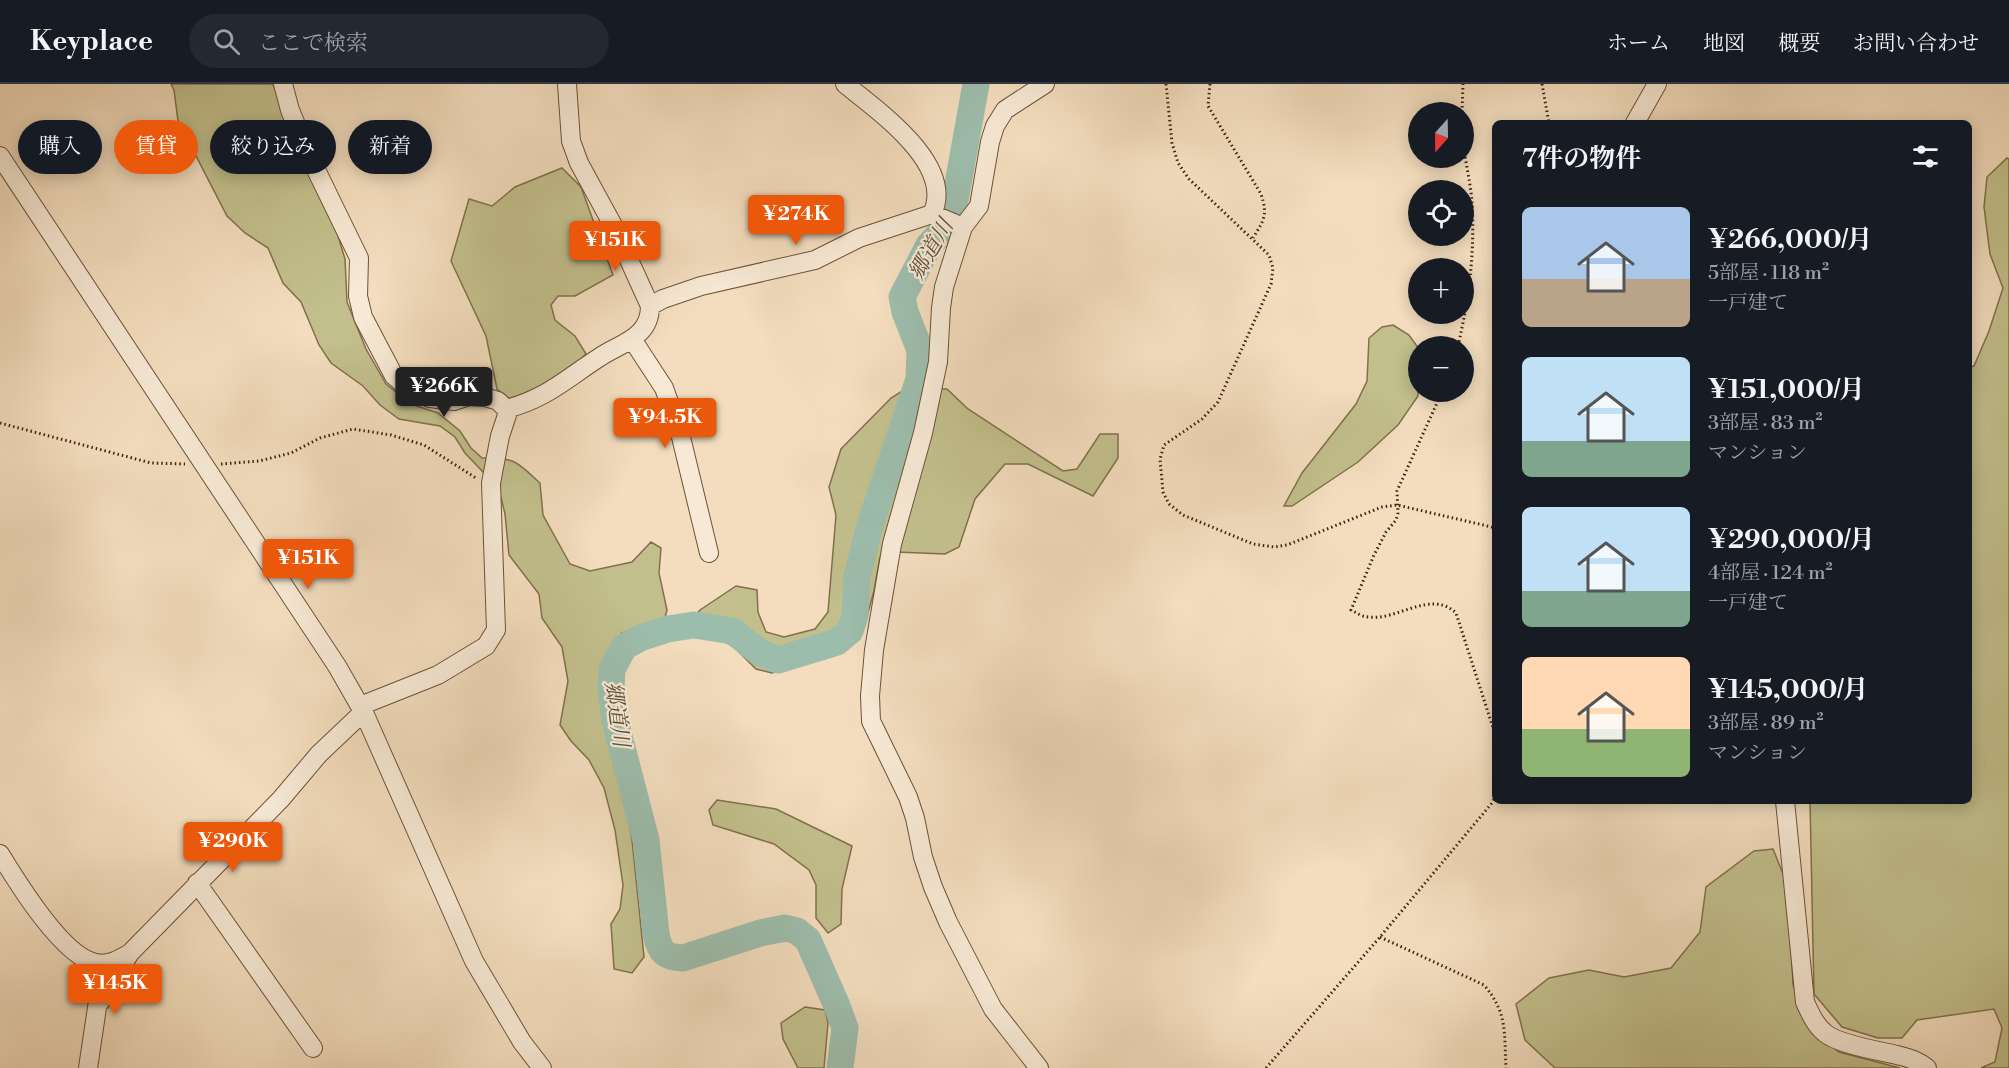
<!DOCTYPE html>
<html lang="ja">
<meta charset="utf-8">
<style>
:root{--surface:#171b24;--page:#242831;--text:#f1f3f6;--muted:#9ea1a6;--line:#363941;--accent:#ea580c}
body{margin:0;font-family:"Libre Bodoni","Noto Serif JP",serif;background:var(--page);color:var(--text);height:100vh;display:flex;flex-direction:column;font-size:22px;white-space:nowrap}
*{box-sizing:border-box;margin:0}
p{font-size:20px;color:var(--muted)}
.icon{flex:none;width:33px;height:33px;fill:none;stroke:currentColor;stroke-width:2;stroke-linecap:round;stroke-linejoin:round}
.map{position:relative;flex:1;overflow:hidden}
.side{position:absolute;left:1492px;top:36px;width:480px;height:684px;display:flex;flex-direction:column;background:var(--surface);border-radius:9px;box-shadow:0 3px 15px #0003}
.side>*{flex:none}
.hud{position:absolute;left:18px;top:36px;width:570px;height:54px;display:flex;gap:12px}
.needle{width:39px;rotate:200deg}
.fabs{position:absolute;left:1408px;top:18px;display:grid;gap:12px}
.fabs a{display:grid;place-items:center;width:66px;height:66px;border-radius:50%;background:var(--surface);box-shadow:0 3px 15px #0003;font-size:30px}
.price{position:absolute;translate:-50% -51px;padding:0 14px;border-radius:6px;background:var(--accent);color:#fff;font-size:20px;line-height:39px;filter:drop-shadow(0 2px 3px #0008)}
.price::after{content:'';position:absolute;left:50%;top:36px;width:18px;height:14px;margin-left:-9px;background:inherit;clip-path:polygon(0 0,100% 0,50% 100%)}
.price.selected{background:#222;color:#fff}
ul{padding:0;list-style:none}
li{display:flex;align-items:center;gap:18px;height:150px;padding:0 30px}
li span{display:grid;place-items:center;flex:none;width:168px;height:120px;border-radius:9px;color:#555}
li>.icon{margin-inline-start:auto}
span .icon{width:72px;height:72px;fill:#fffc;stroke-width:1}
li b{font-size:26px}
h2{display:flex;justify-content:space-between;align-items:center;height:72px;padding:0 30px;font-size:26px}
.chip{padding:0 21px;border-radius:27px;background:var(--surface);box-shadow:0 3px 15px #0003;font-size:21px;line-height:54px}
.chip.selected{background:var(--accent);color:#fff}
header{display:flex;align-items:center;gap:36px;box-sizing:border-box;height:84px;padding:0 30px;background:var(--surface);border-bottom:2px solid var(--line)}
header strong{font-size:28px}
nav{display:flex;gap:33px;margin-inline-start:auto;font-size:21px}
.search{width:420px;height:54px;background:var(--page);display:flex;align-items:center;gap:15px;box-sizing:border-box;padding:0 21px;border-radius:33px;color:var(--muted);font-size:22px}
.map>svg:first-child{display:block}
.green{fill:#c2bf8c;stroke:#82704c;stroke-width:1.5}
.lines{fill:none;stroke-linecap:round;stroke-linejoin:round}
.river{stroke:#9dbdac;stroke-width:27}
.minor-casing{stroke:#6e5138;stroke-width:20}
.path{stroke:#41220c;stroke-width:3;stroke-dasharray:1.5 3;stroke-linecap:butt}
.minor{stroke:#f7e9d5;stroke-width:18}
.labels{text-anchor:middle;stroke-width:4.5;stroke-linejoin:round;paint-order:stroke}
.water-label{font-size:22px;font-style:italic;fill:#5d503c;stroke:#f7e9d5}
</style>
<header>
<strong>Keyplace</strong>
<div class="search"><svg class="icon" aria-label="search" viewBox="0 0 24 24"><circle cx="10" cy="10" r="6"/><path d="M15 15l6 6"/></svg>ここで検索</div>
<nav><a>ホーム</a><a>地図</a><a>概要</a><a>お問い合わせ</a></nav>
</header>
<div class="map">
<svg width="2009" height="984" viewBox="0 0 2009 984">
<rect width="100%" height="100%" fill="#f3ddbe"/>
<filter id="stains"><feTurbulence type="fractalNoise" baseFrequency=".00333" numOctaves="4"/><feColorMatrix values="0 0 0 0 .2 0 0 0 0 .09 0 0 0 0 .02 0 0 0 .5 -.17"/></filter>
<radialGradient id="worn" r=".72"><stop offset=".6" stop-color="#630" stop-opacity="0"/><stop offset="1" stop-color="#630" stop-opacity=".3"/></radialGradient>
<path class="green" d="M171,0h102l30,78 32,64 10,33 2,43 19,47 20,35 25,20 27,9 22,18 11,17 11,10c33,-1 35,4 58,25l3,32 27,49 20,7 42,-9 19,-20 10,6 -2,25 8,37 -3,12 -42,11 -17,24 -6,29 5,38 18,58 10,58 12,117 -12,16 -18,-4 -3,-45 9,-15 3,-24 -8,-55 -11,-42 -15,-28 -18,-19 -11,-16 8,-44 -6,-34 -20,-29 -3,-24 -30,-39 -4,-41 -6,-25 -34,-36 -10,-16 -15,-11 -41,-7 -19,-14 -17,-19 -32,-23 -12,-18 -18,-43 -18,-19 -15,-35 -23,-15 -18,-17 -49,-95 -4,-31z
M2007,74l2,1v909h-28l14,-6 7,-34 -8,-19 -77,11 -15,18h-24l-36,-11 -28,-33 -4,-193h160v-434l4,-1 15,-35 14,-43 -13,-34 -6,-47 3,-30z
M562,84l19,19 32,88 -38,21h-17l-7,9 4,15 20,16 11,18 -36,36 -35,13 -18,-14 -11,-53 -35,-75 18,-62 23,7 23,-19z
M1393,241l16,10 10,14 -1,47 -20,29 -40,37 -66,44h-8l18,-33 54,-69 11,-23 2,-43 13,-11z
M907,304l40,1 21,20 95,62 14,-2 23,-35h18v24l-25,38 -65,-32h-23l-30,35 -16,48 -14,7 -49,-2 -16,5 -6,34 -8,29 -30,31 -64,22 -16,-4 -22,-22 -17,-10 -15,-1 -9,-18 7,-8 36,-24 21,4 1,22 8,20 18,5 31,-8 13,-17 8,-97 -7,-28 12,-38 50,-51z
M717,716l59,9 76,37 -10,43 -1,35 -13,9 -12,-15v-33l-7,-15 -35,-26 -61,-19 -4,-15z
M1773,765l15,37 5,98 12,39 34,29 61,16h-345l-30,-28 -9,-36 33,-26 40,-8 35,7 47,-9 29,-36 6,-45 48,-36z
M805,923l20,3 3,13 -4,45h-26l-15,-29 -2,-16z"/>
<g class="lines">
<path class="river" d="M840,984l5,-40 -8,-22 -29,-66 -11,-9 -12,-3 -25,5 -77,25c-19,-1 -23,-6 -27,-24l-10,-94 -31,-119 -4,-32 1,-20 12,-22 16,-9 28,-9 26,-4 39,6 26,21 19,8 59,-18 13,-11 5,-15 2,-39 13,-52 49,-146 1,-29 -15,-38 -3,-15 27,-52 18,-19 7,-20 22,-122"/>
<g class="minor-casing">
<path id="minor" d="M283,0l7,26 15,37 54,111 -1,38 5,21 31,59 15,13 21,9 24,3 15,-5 16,1 13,4 8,8 1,6 -7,21 -9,47 5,147 -10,16 -48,29 -78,31
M845,0c33,27 111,81 87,130
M1635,39l22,-39
M0,72l337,510 28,49 109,246 48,81 20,26
M650,222l13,-7 38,-13 114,-26 44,-22 73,-24 31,13
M632,255l32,49 16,45 29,120
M506,325c40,-10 61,-31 94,-52 13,-9 30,-14 40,-25 7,-7 10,-16 10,-26l-35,-77 -36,-66 -8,-22 -4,-57
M1785,717l20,201c5,11 10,23 20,31 12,11 55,18 72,22 11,3 21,5 30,13
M0,770c17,28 63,103 96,109 12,3 24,-4 34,-10
M197,799l116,165
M98,917h3l2,-6 27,-42 151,-154 38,-45 38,-36 8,-3
M88,984l10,-67 -1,-10 -10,-27 1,-3
M1039,984l-46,-59 -45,-87 -15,-35 -10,-30 -8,-39 -7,-21 -37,-76 -1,-25 4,-46 18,-106 31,-111 15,-71 3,-54 3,-21 19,-60 16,-21 11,-64 5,-16 10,-16 40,-26"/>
</g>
<path class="path" d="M1166,0l6,59 6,20 11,16 80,76 4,13 -2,16 -53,118 -16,17 -38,26 -4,14 3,33 6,12 14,11 70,29 21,3 13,-2 95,-38 15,-2 99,23
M1210,0l-2,22 53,88c7,21 3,26 -8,44
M1542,0l7,39
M1462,28l1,-28
M1458,262c11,-47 17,-94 14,-143 -1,-18 -6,-37 -8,-55
M1442,308l-45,99 1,22 -2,7 -10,12 -12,23 -23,55c6,3 11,7 18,7 28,4 62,-28 87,-4l40,124
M0,339l151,40 34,1
M221,380l38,-3 32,-8 29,-15 33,-9 38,6 33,10 52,33
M1380,853l104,48c24,28 20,48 22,83
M1266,984l114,-131 112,-134 4,-8"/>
<use href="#minor" class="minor"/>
</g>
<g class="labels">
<g class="water-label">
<text transform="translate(930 165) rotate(-60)" y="8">郷道川</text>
<text transform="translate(618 630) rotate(82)" y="8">郷道川</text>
</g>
</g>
<rect width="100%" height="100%" filter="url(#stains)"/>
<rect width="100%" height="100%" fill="url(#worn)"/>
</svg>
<div class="fabs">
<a><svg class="needle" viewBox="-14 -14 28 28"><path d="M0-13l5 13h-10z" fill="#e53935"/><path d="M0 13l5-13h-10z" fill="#9ea1a6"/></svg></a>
<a><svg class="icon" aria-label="locate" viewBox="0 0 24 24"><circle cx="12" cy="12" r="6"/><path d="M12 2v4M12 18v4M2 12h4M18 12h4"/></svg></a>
<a>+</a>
<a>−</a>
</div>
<b class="price" style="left:796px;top:162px">¥274K</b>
<b class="price" style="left:615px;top:188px">¥151K</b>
<b class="price selected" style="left:444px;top:334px">¥266K</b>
<b class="price" style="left:665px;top:365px">¥94.5K</b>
<b class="price" style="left:308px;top:506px">¥151K</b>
<b class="price" style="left:233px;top:789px">¥290K</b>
<b class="price" style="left:115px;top:931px">¥145K</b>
<div class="hud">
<a class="chip">購入</a>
<a class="chip selected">賃貸</a>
<a class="chip">絞り込み</a>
<a class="chip">新着</a>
</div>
<section class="side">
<h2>7件の物件<svg class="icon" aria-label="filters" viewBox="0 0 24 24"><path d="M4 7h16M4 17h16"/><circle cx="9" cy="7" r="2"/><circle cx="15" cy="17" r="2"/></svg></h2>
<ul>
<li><span style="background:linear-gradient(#a9c7e8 60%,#b9a48a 0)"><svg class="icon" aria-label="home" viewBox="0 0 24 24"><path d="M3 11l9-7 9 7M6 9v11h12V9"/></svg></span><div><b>¥266,000/月</b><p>5部屋 · 118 m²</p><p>一戸建て</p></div></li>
<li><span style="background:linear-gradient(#bfe0f5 70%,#7fa58c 0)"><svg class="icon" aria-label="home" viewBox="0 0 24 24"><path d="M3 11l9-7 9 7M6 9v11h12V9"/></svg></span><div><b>¥151,000/月</b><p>3部屋 · 83 m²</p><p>マンション</p></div></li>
<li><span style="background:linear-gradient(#bfe0f5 70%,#7fa58c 0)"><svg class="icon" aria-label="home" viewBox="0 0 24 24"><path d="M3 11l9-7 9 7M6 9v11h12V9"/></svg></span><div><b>¥290,000/月</b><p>4部屋 · 124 m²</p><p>一戸建て</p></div></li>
<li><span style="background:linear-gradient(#ffd9b3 60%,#8fb573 0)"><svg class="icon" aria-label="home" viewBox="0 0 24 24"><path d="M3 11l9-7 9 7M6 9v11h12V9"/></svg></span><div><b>¥145,000/月</b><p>3部屋 · 89 m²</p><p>マンション</p></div></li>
</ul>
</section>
</div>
